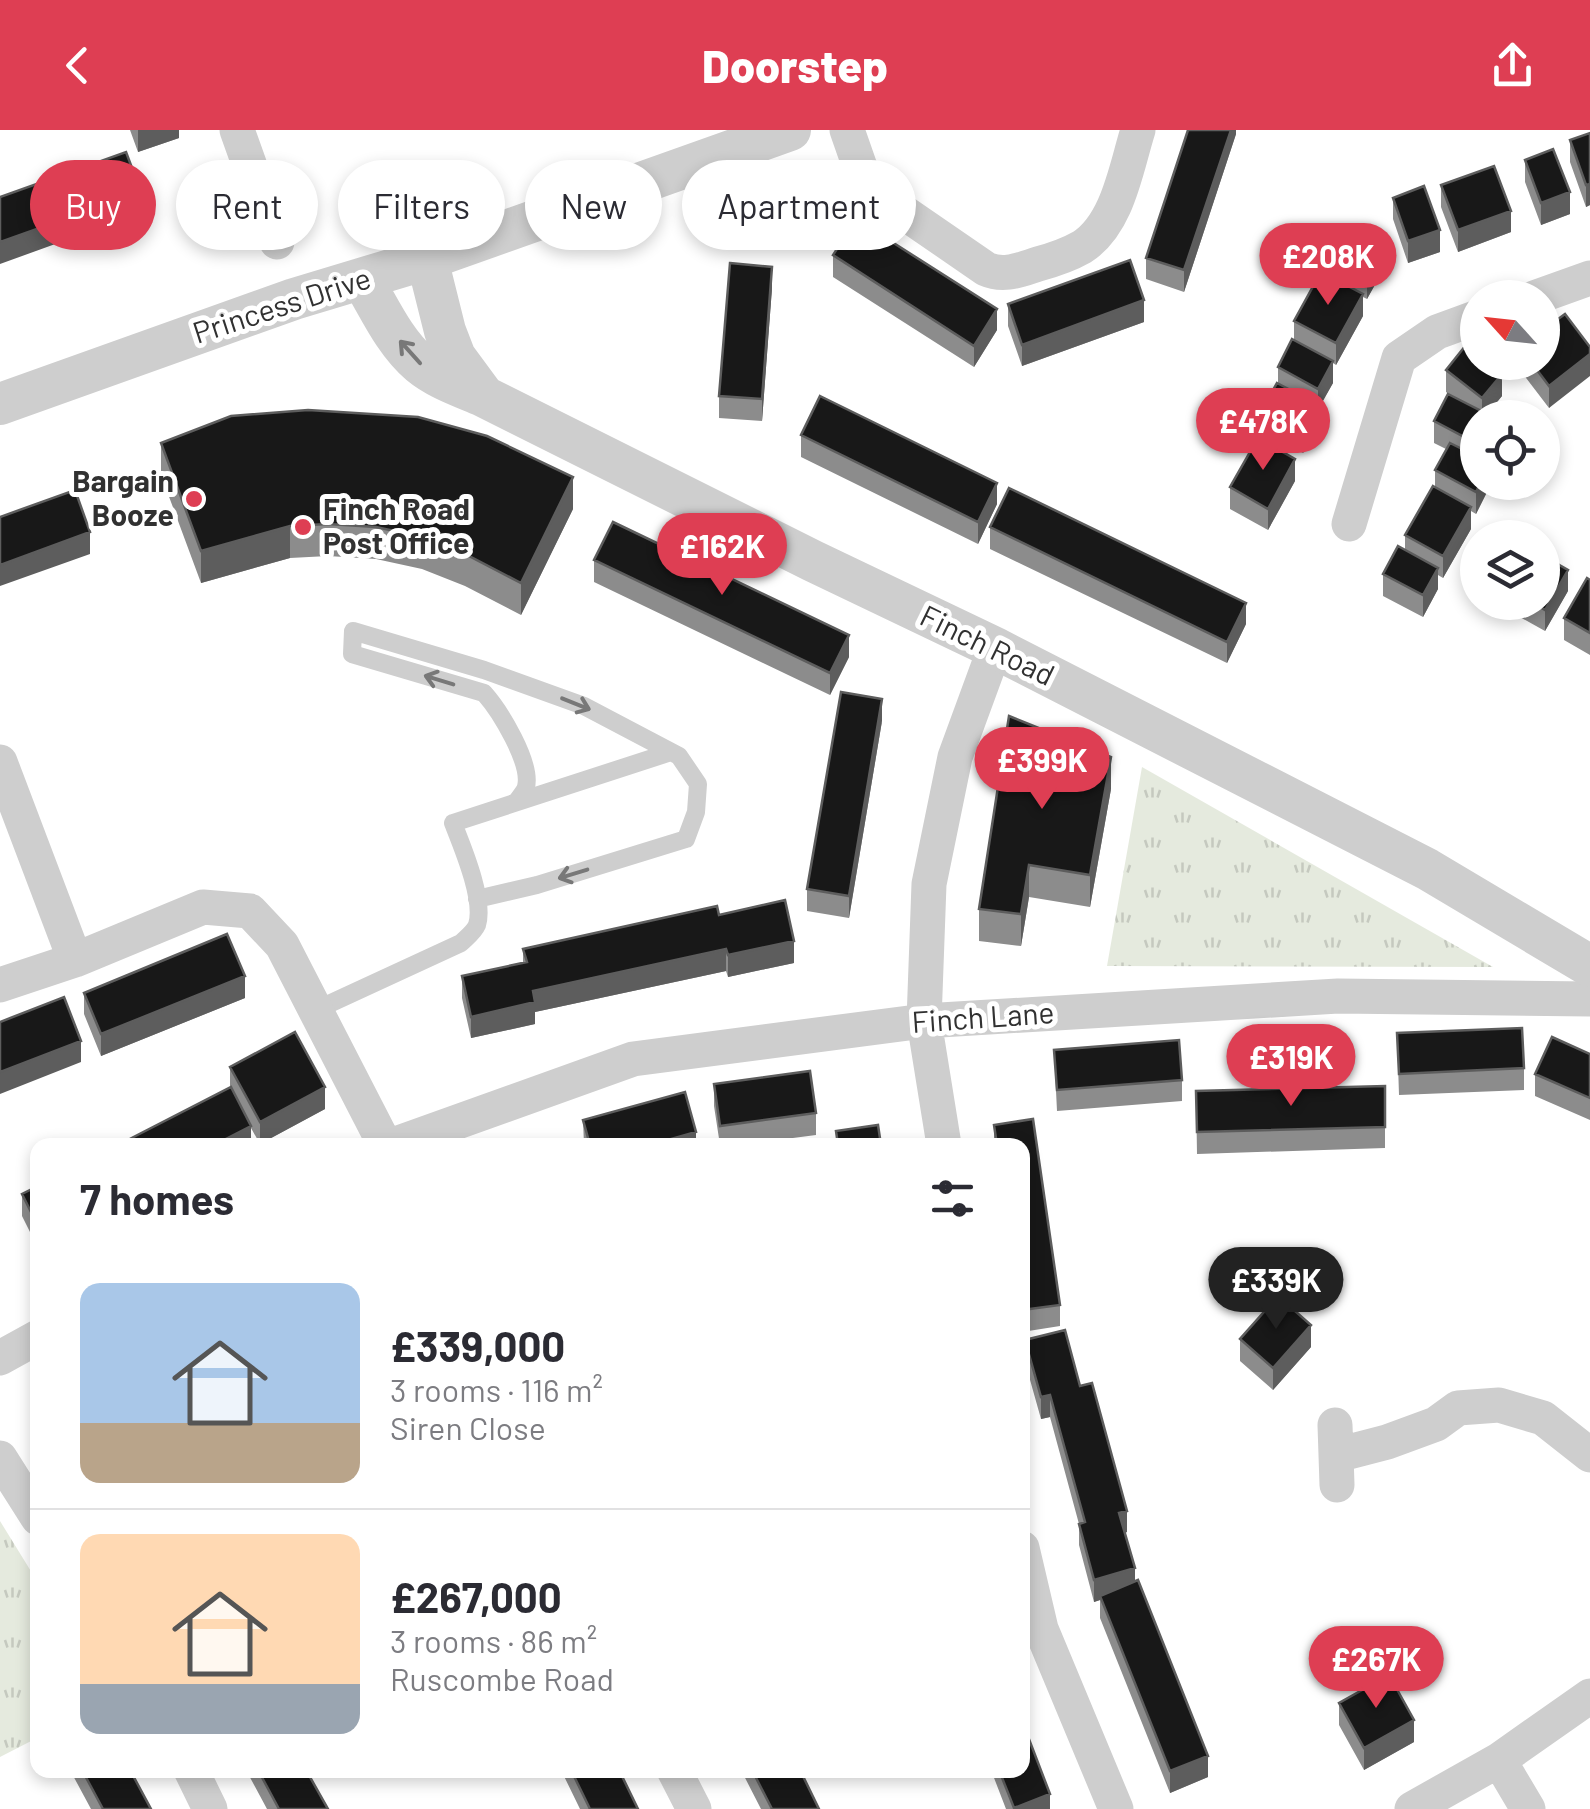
<!DOCTYPE html>
<meta charset="utf-8">
<style>
:root{--surface:#fff;--page:#f2f2f3;--text:#2b2b33;--muted:#7c7c81;--line:#e1e1e2;--accent:#de3e53}
body{margin:0;font-family:Barlow,sans-serif;background:var(--page);color:var(--text);height:100vh;display:flex;flex-direction:column;font-size:38px;white-space:nowrap}
*{box-sizing:border-box;margin:0}
p{font-size:32px;color:var(--muted)}
.icon{flex:none;width:55px;height:55px;fill:none;stroke:currentColor;stroke-width:2;stroke-linecap:round;stroke-linejoin:round}
.map{position:relative;flex:1;overflow:hidden}
.drawer{position:absolute;left:30px;top:1008px;width:1000px;height:640px;display:flex;flex-direction:column;background:var(--surface);border-radius:20px;box-shadow:0 5px 15px #0003}
.drawer>*{flex:none}
.banner{position:absolute;left:30px;top:30px;width:1000px;height:90px;display:flex;gap:20px}
.needle{width:65px;rotate:297deg}
.tools{position:absolute;left:1460px;top:150px;display:grid;gap:20px}
.tools a{display:grid;place-items:center;width:100px;height:100px;border-radius:50%;background:var(--surface);box-shadow:0 5px 15px #0003;font-size:50px}
.price{position:absolute;translate:-50% -85px;padding:0 22px;border-radius:35px;background:var(--accent);color:#fff;font-size:32px;line-height:65px;filter:drop-shadow(0 2px 5px #0008)}
.price::after{content:'';position:absolute;left:50%;top:60px;width:30px;height:22px;margin-left:-15px;background:inherit;clip-path:polygon(0 0,100% 0,50% 100%)}
.price.on{background:#222;color:#fff}
ul{padding:0;list-style:none}
li{display:flex;align-items:center;gap:30px;height:250px;padding:0 50px}
li+li{border-top:2px solid var(--line)}
li span{display:grid;place-items:center;flex:none;width:280px;height:200px;border-radius:20px;color:#555}
li>.icon{margin-inline-start:auto}
span .icon{width:120px;height:120px;fill:#fffc;stroke-width:1}
li b{font-size:42px}
h2{display:flex;justify-content:space-between;align-items:center;height:120px;padding:0 50px;font-size:42px}
.chip{padding:0 35px;border-radius:45px;background:var(--surface);box-shadow:0 5px 15px #0003;font-size:35px;line-height:90px}
.chip.on{background:var(--accent);color:#fff}
header{display:flex;justify-content:space-between;align-items:center;height:130px;padding:0 50px;background:var(--accent);color:#fff;font-size:45px;font-weight:800}
.map>svg:first-child{display:block}
.grass{fill:url(#grass-tufts)}
.lines{fill:none;stroke-linecap:round;stroke-linejoin:round}
.service{stroke:#cecece;stroke-width:18}
.minor{stroke:#cecece;stroke-width:35}
.tertiary{stroke:#cecece;stroke-width:42}
.wall{fill:#8c8c8c}
.shaded-wall{fill:#5d5d5d}
.building{fill:#181818;stroke:#5d5d5d;stroke-width:2.5}
.oneway{stroke:#787878}
.poi-dot{fill:#de3e53;stroke:#fff;stroke-width:4}
.labels{text-anchor:middle;stroke-width:10;stroke-linejoin:round;paint-order:stroke}
.street-label{font-size:30px;fill:#313131;stroke:#fff}
.poi-label{font-size:30px;font-weight:bold;fill:#313131;stroke:#fff;text-anchor:end}
</style>
<header><svg class="icon" aria-label="back" viewBox="0 0 24 24"><path d="M15 5l-7 7 7 7"/></svg>Doorstep<svg class="icon" aria-label="share" viewBox="0 0 24 24"><path d="M12 15V3M7 8l5-5 5 5M5 13v7h14v-7"/></svg></header>
<div class="map">
<svg width="1590" height="1679" viewBox="0 0 1590 1679">
<defs>
<pattern id="grass-tufts" width="24" height="20" patternUnits="userSpaceOnUse" patternTransform="scale(2.5)"><rect width="24" height="20" fill="#e5eade"/><path d="M3 7l-1-3M5 7V3M7 7l1-3M15 17l-1-3M17 17v-4M19 17l1-3" fill="none" stroke="#c5c9bf"/></pattern>
</defs>
<rect width="100%" height="100%" fill="#fff"/>
<path class="grass" d="M1142,637l351,200 -386,-1z
M0,1391l37,60v157l-37,19z"/>
<g class="lines">
<path class="service" d="M477,769l60,-14 149,-46 10,-27 2,-28 -19,-28 -95,-50 -100,-36 -131,-39 -1,23 132,39c16,18 48,70 42,94 -1,4 -7,11 -9,14
M316,880l145,-67c6,-6 13,-11 16,-18 8,-25 -15,-79 -24,-102l218,-71"/>
<path class="minor" d="M237,0l40,112
M847,0l14,40 13,22 112,77c18,8 33,1 52,-5 15,-4 30,-9 44,-17 36,-23 44,-79 56,-117
M1534,168l56,-20
M1349,394l50,-166 38,-26 41,-15
M0,632l75,198
M0,855l75,-25 128,-53 47,4 32,34 103,200
M393,1015l240,-86 291,-38 414,-25 252,3
M944,1015l-20,-124 5,-137 26,-127 40,-109
M0,1228l38,-21
M1335,1295l2,60
M1337,1325l50,-13 49,-18 22,-16 41,-3 44,13 47,37
M0,1328l38,60
M1022,1418l19,81 75,180
M1499,1630l29,49
M191,1640l19,39
M674,1640l20,39
M1412,1679l87,-49 91,-64"/>
<path class="tertiary" d="M427,129l18,72 10,26 28,38
M362,149c17,28 32,63 58,85 18,15 42,23 63,32l330,165 182,87 432,221 163,97
M0,274l294,-105 133,-40 363,-129"/>
</g>
<path class="wall" d="M130,0h49v8l-41,14z
M1236,0v4l-52,158 -38,-13v-21z
M1590,3v72l-4,2 -16,-45v-22z
M1525,30l45,54 -29,11 -16,-43z
M1441,55l70,47 -53,20 -17,-45z
M1393,68l47,54 -32,11 -15,-44z
M833,125l164,75 -23,37 -141,-90z
M1326,126l56,16 -15,27 -4,-2v19l-27,49 -3,-2v20l-16,27v16l-14,27 -41,-21v-22l16,-27v-16l16,-27v-19l32,-47z
M772,158l-10,133 -43,-3v-22z
M1008,174l136,18 -122,44 -14,-40z
M1590,217l-41,61 -29,-38v-8h22z
M1446,240l56,26 -15,18 2,4h-11v64h12v4l-14,28 -5,-3v18l-28,49 -5,-3v14l-15,28 -40,-21v-22l22,-24v-15l30,-48v-17l11,-21 -12,-6v-22l15,-27 -3,-2z
M801,305l196,69 -19,40 -177,-87z
M161,313l412,66 -52,106 -56,-29 -43,-17 -46,-10 -48,-3 -38,2 -89,25 -40,-108z
M1295,351l-27,49 -38,-21v-22z
M990,397l256,97 -19,39 -237,-114z
M594,430l255,97 -19,38 -236,-113z
M1590,450v75l-26,-15v-22z
M1568,461l-23,40 -27,-15v-14h24z
M882,591l-33,197 -42,-7v-22z
M1111,659l-21,118 -61,-10 -8,49 -42,-5v-32z
M719,785l75,48 -66,14 -2,-6 -191,41v12l-64,14 -9,-40v-22l61,-13v-14z
M84,863l161,5 -144,58 -17,-42z
M1397,903l127,35v22l-125,5z
M1054,920l128,30v21l-125,10z
M1590,924v66l-55,-24v-22z
M230,937l95,42 -65,35 -9,-16v17l-21,-57z
M714,954l102,29v22l-76,10h-20l-6,-39z
M1385,956v62l-188,6 -1,-63z
M1033,989l27,186v21l-38,6v-187h-28v-20z
M583,990l113,25h-112z
M38,1056v62l-16,-32v-22z
M1240,1209l71,8 -38,43 -33,-29z
M1025,1210l55,46 47,146 -2,1 10,49 73,195 -38,16 -70,-175v-18l-6,2 -15,-57v-21l-29,-107 -9,2 -16,-57z
M1339,1573l75,39 -50,28 -25,-45z
M70,1640h60l21,39h-60z
M246,1640h60l22,39h-61z
M561,1640h58l19,39h-58z
M741,1640h59l19,39h-58z
M991,1640h31l28,39h-44z"/>
<path class="shaded-wall" d="M138,0h41v8l-41,14z
M1231,0h5v4l-52,158v-22z
M1590,54v21l-4,2v-22z
M141,62v21l-141,51v-22z
M1570,62v22l-29,11v-22z
M1511,81v21l-53,20v-22z
M1440,100v22l-32,11v-22z
M1382,120v22l-15,27v-22z
M772,137v21l-10,133v-22z
M1363,164v22l-27,49v-22z
M1144,170v22l-122,44v-21z
M997,179v21l-23,37v-21z
M1590,224v22l-41,32v-22z
M1333,231v22l-15,27v-21z
M1502,244v22l-18,22h-2v-20z
M1317,274v22l-14,27v-21z
M1478,306v22l-4,6v-22z
M1295,329v22l-27,49v-21z
M573,347v32l-52,106v-32z
M1481,352h9v4l-14,28v-22z
M997,353v21l-19,40v-22z
M1471,377v22l-28,49v-22z
M290,396v32l-89,25v-32z
M90,402v22l-90,32v-21z
M1438,438v21l-15,28v-22z
M1568,440v21l-23,40v-21z
M1246,473v21l-19,39v-21z
M849,505v22l-19,38v-22z
M882,569v22l-33,197v-22z
M1111,627v32l-21,118v-32z
M1029,735v32l-8,49v-32z
M794,811v22l-66,14v-22z
M726,819v22l-191,41v12l-64,14v-21l62,-26z
M245,846v22l-144,58v-22z
M81,911v21l-81,32v-22z
M325,957v22l-65,35v-22z
M251,996v19h-37z
M696,1002v13h-46z
M1311,1195v22l-38,43v-22z
M1050,1265v22l-9,2v-22z
M1127,1381v21l-8,2v-21z
M1135,1438v22l-35,6v4l-6,2v-22z
M1414,1590v22l-50,28v-22z
M1208,1626v21l-38,16v-22z
M1050,1664v15h-36v-1z"/>
<path class="building" d="M1188,0h43l-47,140 -38,-12z
M1590,3v51l-4,1 -16,-45z
M1553,19l17,43 -29,11 -16,-43z
M126,22l15,40 -141,50v-45z
M1494,36l17,45 -53,19 -17,-45z
M1424,56l16,44 -32,11 -15,-43z
M856,89l141,90 -23,37 -141,-91z
M1341,98l41,22 -15,27 -41,-21z
M1130,130l14,40 -122,45 -14,-41z
M730,133l42,4 -10,132 -43,-3z
M1321,142l42,22 -27,49 -42,-22z
M1565,184l25,33v7l-41,32 -18,-24h11v-31z
M1292,209l41,22 -15,28 -40,-22z
M1466,215l12,10v7h9l15,12 -20,24 -36,-28z
M1277,253l40,21 -14,28 -41,-22z
M1448,264l41,21 -2,3h-9v18l-4,6 -40,-21z
M820,266l177,87 -19,39 -177,-87z
M308,280l110,7 69,19 86,41 -52,106 -56,-29 -43,-17 -46,-10 -48,-3 -38,2 -89,25 -40,-108 70,-27z
M1258,308l37,21 -27,50 -38,-22z
M1450,313l28,14v25h3l-5,10 -41,-22z
M1433,356l38,21 -28,49 -38,-21z
M1009,358l237,115 -19,39 -237,-115z
M75,360l15,42 -90,33v-48z
M613,392l236,113 -19,38 -236,-113z
M1398,416l40,22 -15,27 -40,-21z
M1542,425l26,15 -23,40 -13,-8h10z
M1587,448l3,2v53l-26,-15z
M841,562l41,7 -33,197 -42,-7z
M1009,586l102,41 -21,118 -61,-10 -8,49 -42,-5z
M785,770l9,41 -66,14 -2,-6 -193,42 2,11 -64,15 -9,-41 65,-14 -4,-13 194,-43 2,9z
M227,804l18,42 -144,58 -17,-41z
M64,867l17,44 -81,31v-50z
M1522,898l2,40 -125,6 -2,-41z
M295,902l30,55 -65,35 -30,-55z
M1552,907l38,17v44l-55,-24z
M1179,910l3,40 -125,10 -3,-40z
M810,941l6,42 -96,13 -6,-42z
M1385,956v41l-188,5 -1,-41z
M231,957l20,39 -37,19h-96z
M685,962l11,40 -46,13h-60l-7,-25z
M1033,989l27,186 -38,5v-165h-25l-3,-20z
M878,995l3,20h-43l-2,-14z
M38,1056v40l-16,-32z
M1278,1166l33,29 -38,43 -33,-29z
M1065,1200l15,56 12,-3 35,128 -8,2 16,55 -41,12 -15,-56 6,-2 -35,-127 -9,2 -16,-57z
M1138,1450l70,176 -38,15 -70,-175z
M1389,1545l25,45 -50,28 -25,-45z
M1022,1591l28,73 -36,14 -15,-38h23z
M82,1640h48l21,39h-48z
M258,1640h48l22,39h-49z
M571,1640h48l19,39h-48z
M752,1640h48l19,39h-47z"/>
<defs><path id="oneway-shaft" d="M-6 0H5M1.5-3L5.5 0L1.5 3" fill="none" stroke-width="1.6" stroke-linecap="round" stroke-linejoin="round" transform="scale(2.5)"/></defs>
<g class="oneway">
<use href="#oneway-shaft" transform="translate(410 222) rotate(-132)"/>
<use href="#oneway-shaft" transform="translate(439 550) rotate(-163)"/>
<use href="#oneway-shaft" transform="translate(576 574) rotate(22)"/>
<use href="#oneway-shaft" transform="translate(573 744) rotate(163)"/>
</g>
<g class="poi-dot">
<circle cx="194" cy="369" r="10"/>
<circle cx="303" cy="397" r="10"/>
</g>
<g class="labels">
<g class="street-label">
<text transform="translate(282 176) rotate(-18)" y="10">Princess Drive</text>
<text transform="translate(987 516) rotate(26)" y="10">Finch Road</text>
<text transform="translate(983 888) rotate(-4)" y="10">Finch Lane</text>
</g>
<g class="poi-label">
<text x="174" y="362">Bargain<tspan x="174" dy="34">Booze</tspan></text>
<text x="323" y="390" text-anchor="start">Finch Road<tspan x="323" dy="34">Post Office</tspan></text>
</g>
</g>
</svg>
<div class="tools">
<a><svg class="needle" viewBox="-14 -14 28 28"><path d="M0-13l5 13h-10z" fill="#e53935"/><path d="M0 13l5-13h-10z" fill="#7c7c81"/></svg></a>
<a><svg class="icon" aria-label="locate" viewBox="0 0 24 24"><circle cx="12" cy="12" r="6"/><path d="M12 2v4M12 18v4M2 12h4M18 12h4"/></svg></a>
<a><svg class="icon" aria-label="layers" viewBox="0 0 24 24"><path d="M12 4l9 5-9 5-9-5zM3 14l9 5 9-5"/></svg></a>
</div>
<b class="price" style="left:1328px;top:178px">£208K</b>
<b class="price" style="left:1263px;top:343px">£478K</b>
<b class="price" style="left:722px;top:468px">£162K</b>
<b class="price" style="left:1042px;top:682px">£399K</b>
<b class="price" style="left:1291px;top:979px">£319K</b>
<b class="price on" style="left:1276px;top:1202px">£339K</b>
<b class="price" style="left:1376px;top:1581px">£267K</b>
<div class="banner">
<a class="chip on">Buy</a>
<a class="chip">Rent</a>
<a class="chip">Filters</a>
<a class="chip">New</a>
<a class="chip">Apartment</a>
</div>
<section class="drawer">
<h2>7 homes<svg class="icon" aria-label="filters" viewBox="0 0 24 24"><path d="M4 7h16M4 17h16"/><circle cx="9" cy="7" r="2"/><circle cx="15" cy="17" r="2"/></svg></h2>
<ul>
<li><span style="background:linear-gradient(#a9c7e8 70%,#b9a48a 0)"><svg class="icon" aria-label="home" viewBox="0 0 24 24"><path d="M3 11l9-7 9 7M6 9v11h12V9"/></svg></span><div><b>£339,000</b><p>3 rooms · 116 m²</p><p>Siren Close</p></div></li>
<li><span style="background:linear-gradient(#ffd9b3 75%,#9aa5b1 0)"><svg class="icon" aria-label="home" viewBox="0 0 24 24"><path d="M3 11l9-7 9 7M6 9v11h12V9"/></svg></span><div><b>£267,000</b><p>3 rooms · 86 m²</p><p>Ruscombe Road</p></div></li>
</ul>
</section>
</div>
